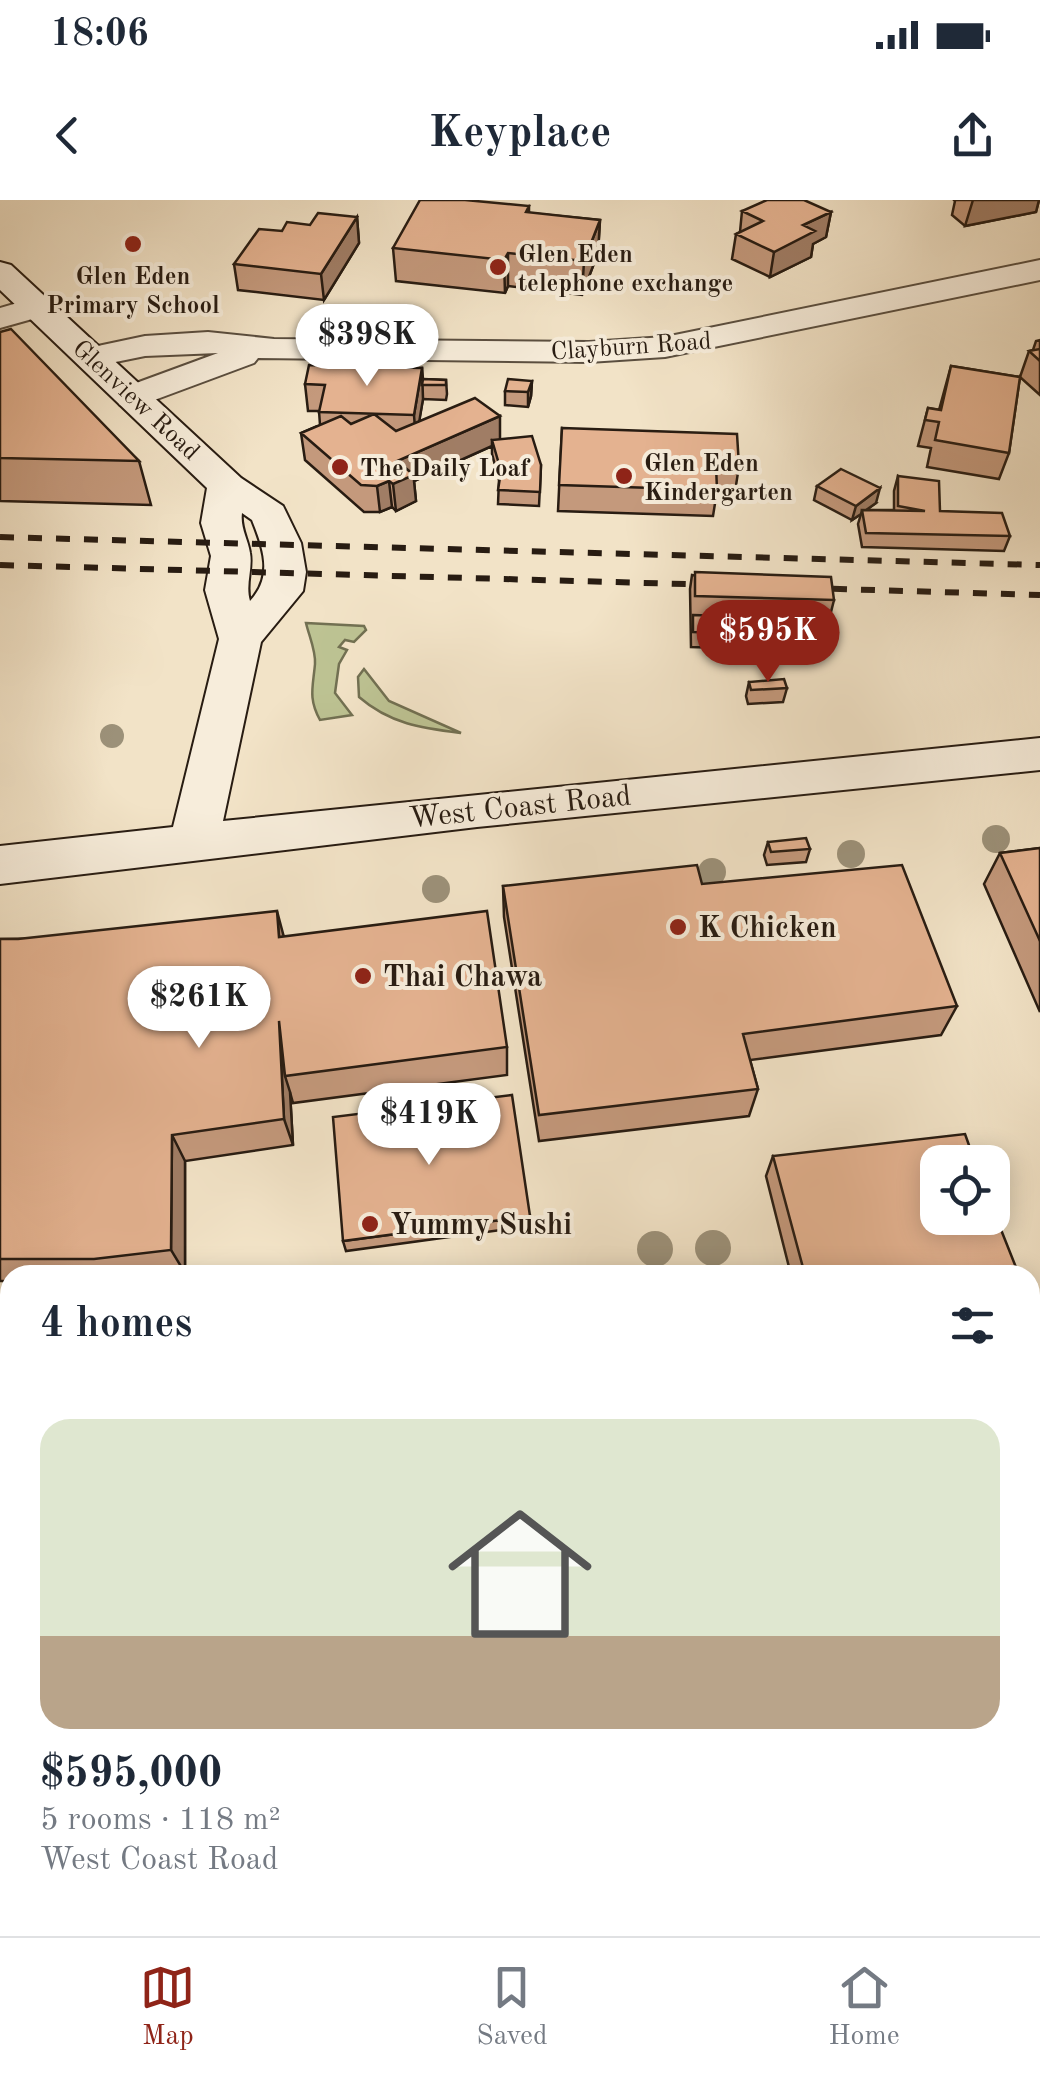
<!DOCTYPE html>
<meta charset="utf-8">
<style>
:root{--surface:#fff;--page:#f2f2f3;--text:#1f2937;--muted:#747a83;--line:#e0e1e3;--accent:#8f2418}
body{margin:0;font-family:"Old Standard TT",serif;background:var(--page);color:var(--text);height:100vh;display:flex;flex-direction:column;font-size:38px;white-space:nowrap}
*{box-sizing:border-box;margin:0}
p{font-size:32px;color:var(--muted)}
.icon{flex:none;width:55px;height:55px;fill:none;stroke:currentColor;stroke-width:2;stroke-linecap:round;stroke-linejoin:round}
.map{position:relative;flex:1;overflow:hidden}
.panel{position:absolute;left:0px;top:1065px;width:1040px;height:672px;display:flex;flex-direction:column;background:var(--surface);border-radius:30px 30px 0 0;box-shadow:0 5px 25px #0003}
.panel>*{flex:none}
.controls{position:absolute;left:920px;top:945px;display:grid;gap:20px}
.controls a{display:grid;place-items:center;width:90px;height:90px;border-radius:20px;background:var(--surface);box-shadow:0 5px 25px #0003;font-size:50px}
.price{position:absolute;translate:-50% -85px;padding:0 22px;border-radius:35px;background:#fff;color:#222;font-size:32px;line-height:65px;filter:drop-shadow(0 2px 5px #0008)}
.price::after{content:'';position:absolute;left:50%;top:60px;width:30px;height:22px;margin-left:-15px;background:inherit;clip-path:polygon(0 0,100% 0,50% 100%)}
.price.on{background:var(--accent);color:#fff}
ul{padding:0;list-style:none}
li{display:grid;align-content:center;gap:20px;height:530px;padding:0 40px}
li+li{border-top:2px solid var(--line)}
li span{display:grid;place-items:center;height:310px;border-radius:30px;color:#555}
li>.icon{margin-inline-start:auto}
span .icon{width:180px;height:180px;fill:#fffc;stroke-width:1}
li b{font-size:42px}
h2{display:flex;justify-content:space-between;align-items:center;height:120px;padding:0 40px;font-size:42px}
.status{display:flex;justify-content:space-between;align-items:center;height:70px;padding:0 50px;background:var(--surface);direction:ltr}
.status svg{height:28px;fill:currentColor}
header{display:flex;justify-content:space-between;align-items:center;height:130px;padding:0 40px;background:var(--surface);font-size:45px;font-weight:700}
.tabs{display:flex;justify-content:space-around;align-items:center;height:140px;border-top:2px solid var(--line);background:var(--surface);font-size:28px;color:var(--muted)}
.tabs a{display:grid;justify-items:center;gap:5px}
.tabs .on{color:var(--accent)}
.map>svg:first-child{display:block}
.green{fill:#bdc393;stroke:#727052;stroke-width:2.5}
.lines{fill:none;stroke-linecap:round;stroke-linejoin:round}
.service-casing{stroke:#5a4e3f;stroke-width:4}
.minor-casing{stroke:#5a4e3f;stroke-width:4}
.secondary-casing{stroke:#281c12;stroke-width:4}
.service{fill:#f7eddb;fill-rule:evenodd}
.minor{fill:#f7eddb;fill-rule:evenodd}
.secondary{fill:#f7eddb;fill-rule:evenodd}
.rail{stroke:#281c12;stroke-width:6;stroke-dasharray:14 14;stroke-linecap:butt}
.tree{fill:#9c9179}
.wall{fill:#c4997c;stroke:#281c12;stroke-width:2.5}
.shaded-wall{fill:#a07d65;stroke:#281c12;stroke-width:2.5}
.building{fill:#e4b290;stroke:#281c12;stroke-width:2.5}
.poi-dot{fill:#8f2418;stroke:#f7eddb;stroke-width:4}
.labels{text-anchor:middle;stroke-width:8;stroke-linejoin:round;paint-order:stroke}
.far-poi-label{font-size:25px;font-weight:bold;fill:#281c12;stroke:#f7eddb;text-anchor:start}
.far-street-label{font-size:25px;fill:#281c12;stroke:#f7eddb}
.street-label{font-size:30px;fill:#281c12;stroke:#f7eddb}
.poi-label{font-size:30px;font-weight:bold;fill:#281c12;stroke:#f7eddb;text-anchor:start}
</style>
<div class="status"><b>18:06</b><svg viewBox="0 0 49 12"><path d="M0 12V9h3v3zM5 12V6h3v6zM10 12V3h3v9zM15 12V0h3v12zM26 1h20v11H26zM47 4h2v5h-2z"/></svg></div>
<header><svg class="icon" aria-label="back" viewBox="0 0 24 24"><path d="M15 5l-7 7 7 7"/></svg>Keyplace<svg class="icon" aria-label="share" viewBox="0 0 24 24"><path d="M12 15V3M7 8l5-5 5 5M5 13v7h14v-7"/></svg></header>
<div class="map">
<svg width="1040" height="1736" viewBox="0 0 1040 1736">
<rect width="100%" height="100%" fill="#f2e3c7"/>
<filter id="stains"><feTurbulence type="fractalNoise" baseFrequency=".002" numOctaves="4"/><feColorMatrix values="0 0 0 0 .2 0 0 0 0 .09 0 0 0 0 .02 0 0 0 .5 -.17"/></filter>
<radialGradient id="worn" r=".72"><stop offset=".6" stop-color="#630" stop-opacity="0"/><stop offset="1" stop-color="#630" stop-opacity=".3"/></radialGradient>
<path class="green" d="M306,423l58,3 2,4 -12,12 -9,-2 -6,7 8,3 -8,14 -4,29 17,22 -32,5c-12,-22 -7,-33 -5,-56 1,-13 -6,-28 -9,-41z
M364,469l25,32 72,32c-39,-5 -71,-9 -102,-36l-1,-20z"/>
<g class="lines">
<g class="service-casing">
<path id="service" d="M1040,1153v52l-10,2v-52z
M10,1203v54l-10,1v-54z"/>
</g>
<g class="minor-casing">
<path id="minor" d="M1040,60v20l-375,77 -76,5 -331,-4 -4,5 -121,45 -13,-3 -5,-8 5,-8 98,-36 -73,3 -54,11 -12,-3 -5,-7 5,-7 66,-14 63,-4 66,7 315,3 76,-5z
M38,97l12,3 5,7 -5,7 -50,14v-20z"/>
</g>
<g class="secondary-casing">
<path id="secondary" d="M0,62l11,3 230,213 42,28 18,37 5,29 -3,19 -42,51 -38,179 817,-83v32l-563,57 -477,57v-38l173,-19 46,-188 -14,-49 6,-34 -10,-33 6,-35 -207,-198zM242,313l10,7c12,30 21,56 -2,81 -5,-17 3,-32 0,-48 -2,-14 -10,-25 -8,-40z"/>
</g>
<use href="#service" class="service"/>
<use href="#minor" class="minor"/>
<use href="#secondary" class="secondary"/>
<path class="rail" d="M0,337l1040,28
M0,365l720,20
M805,388l235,7"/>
</g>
<g class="tree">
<circle cx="112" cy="536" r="12"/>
<circle cx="996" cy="639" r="14"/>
<circle cx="851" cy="654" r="14"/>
<circle cx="712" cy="672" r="14"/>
<circle cx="436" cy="689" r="14"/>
<circle cx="713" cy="1048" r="18"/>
<circle cx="655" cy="1049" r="18"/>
</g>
<path class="wall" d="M954,0h85l-3,12 -71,14 -13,-11 3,-14z
M529,6v7l71,7 -2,33 -16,42 -74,-9 -3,7 -109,-12 -3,-33z
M742,11l89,1 -5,25 -13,7 -2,13 -41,20 -38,-18 4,-25 4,-2z
M357,17l2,26 -35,57 -86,-10 -4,-26 48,-33z
M0,132l139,129 12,44 -151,-4z
M1040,140v55l-20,-18 -11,76 -10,26 -72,-12 4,-19 -13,-2 10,-38 11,2 12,-44 69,11 9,-26 4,-1 3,-9z
M422,168l1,11 23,1 1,14 -1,6 -23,-1 -4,22 81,18 41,26 -2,41 -41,-2 1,-24 -7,-26v-8l-78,35 2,20 -20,10 -4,-4 -12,5h-16l-59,-52 -4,-27 19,-8 -1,-14h-11l-3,-27z
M532,181l-1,15 -3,11 -23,-2v-14z
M562,228l177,38 -4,26 -18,-1 -4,25 -155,-5z
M898,276l42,35 70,25 -6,15 -142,-4 -4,-23 3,-10 -9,6 -38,-20 3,-14 59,17 -10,7h28v-19z
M692,375l142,25 -5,20 1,16 -4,15 -135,-4 -1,-58z
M749,482l38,6 -4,14 -35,2 -2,-8z
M768,642l42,7 -4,13 -39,3 -3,-10z
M1040,648v164l-56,-128 16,-31z
M702,684l255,122 -16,29 -191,25 8,29 -9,27 -210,25 -35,-224 -1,-31z
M284,736l223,111v28l-214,28 -3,-11 3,53 -108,16v112l-19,2h-156v6h-10v-342z
M773,956l246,119h-228l-25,-99z
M530,1016v10l-184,25 -3,-10z
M1040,1584v152h-408l-1,-8h399v-143z"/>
<path class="shaded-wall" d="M973,0h66l-3,12 -71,14z
M831,12l-5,25 -13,7 -2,13 -41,20 4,-25 29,-27z
M357,17l2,26 -35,57 -3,-26z
M600,20l-2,33 -16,42 2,-34z
M508,53v33l-3,7 -1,-33z
M422,168l1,31 -7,42 -2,-26z
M532,181l-1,15 -3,11v-15z
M500,216v26l-8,-2v6l-78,35 2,20 -20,10 -3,-27 4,-23z
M389,281l3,26 -12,5 -3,-26z
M880,288l-4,15 -14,10v-3l-1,4 -9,6 4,-14z
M277,711l8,30 -6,-4z
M279,821l6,55 5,16 3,53 -9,-26z
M172,935l13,26v112l-14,-23z
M10,1672v56h16l-2,8h-24v-12z"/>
<path class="building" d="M420,0h45l64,6 -3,6 74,8 -16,41 -76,-8 -4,7 -111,-12z
M767,0h37l27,12 -28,13 12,6 -41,21 -38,-18 27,-13 -21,-10z
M318,13l39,4 -36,57 -87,-10 25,-35 23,2 5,-9 23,3z
M11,129l128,132 -139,-3v-126z
M1040,149v12l-11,-10z
M309,165l113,3 -8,47 -95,-3 6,-27 -20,-1z
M951,166l69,11 -11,76 -74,-13 4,-18 -14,-2 3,-12 13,2z
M423,179l23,1v5h-24z
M508,179l24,2 -4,11 -23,-1z
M475,198l25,18 -103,45 17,14 -21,9 -4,-3 -12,5 -16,-1 -60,-52 40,-17 10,8 23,-10 22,17z
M562,228l175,6 2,32 -23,-1 1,25 -158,-5z
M532,236l9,29 -1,27 -42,-2 3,-19 -9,-31z
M841,269l39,19 -24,18 -39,-20z
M898,276l41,5 1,30 62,2 8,23 -144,-3 -4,-23 63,1 -27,-5z
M695,372l136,5 3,23 -139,-4z
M693,415l136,5 1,16 -137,-4z
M784,479l3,9 -36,2 -2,-8z
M806,638l4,11 -39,3 -3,-10z
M1040,648v93l-40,-88z
M697,665l5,19 200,-19 55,141 -214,28 15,55 -219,26 -36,-229z
M277,711l2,26 208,-26 20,136 -222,29 -6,-55 5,98 -112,16 -1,115 -77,9h-94v-320h18z
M512,895l18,121 -187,25 -10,-124z
M965,934l10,28h-37v56h54v-11l27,68h-214l-32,-119z
M1040,1248v308l-10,2v-308z
M0,1533h10v139l-10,52z
M1040,1586v150h-403l-1,-8h394v-140z"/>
<g class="poi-dot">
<circle cx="133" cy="44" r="10"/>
<circle cx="498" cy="67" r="10"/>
<circle cx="340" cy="267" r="10"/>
<circle cx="624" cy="276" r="10"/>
<circle cx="678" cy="727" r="10"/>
<circle cx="363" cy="776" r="10"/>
<circle cx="370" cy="1024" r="10"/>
</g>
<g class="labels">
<g class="far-poi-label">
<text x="518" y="62">Glen Eden<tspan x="518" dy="29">telephone exchange</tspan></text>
<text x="133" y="84" text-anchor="middle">Glen Eden<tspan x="133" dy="29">Primary School</tspan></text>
<text x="644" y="271">Glen Eden<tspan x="644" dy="29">Kindergarten</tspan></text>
<text x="360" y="276">The Daily Loaf</text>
</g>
<g class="far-street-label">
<text transform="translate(631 145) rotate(-4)" y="9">Clayburn Road</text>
<text transform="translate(137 199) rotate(43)" y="9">Glenview Road</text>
</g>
<g class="street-label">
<text transform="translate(520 606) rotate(-6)" y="10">West Coast Road</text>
</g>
<g class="poi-label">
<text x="698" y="737">K Chicken</text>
<text x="383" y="786">Thai Chawa</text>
<text x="390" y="1034">Yummy Sushi</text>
</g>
</g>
<rect width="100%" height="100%" filter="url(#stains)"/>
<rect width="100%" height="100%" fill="url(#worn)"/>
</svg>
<div class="controls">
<a><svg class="icon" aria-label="locate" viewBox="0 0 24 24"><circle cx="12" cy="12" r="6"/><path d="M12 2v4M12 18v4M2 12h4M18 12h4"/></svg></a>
</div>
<b class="price" style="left:367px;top:189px">$398K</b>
<b class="price on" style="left:768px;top:485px">$595K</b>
<b class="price" style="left:199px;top:851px">$261K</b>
<b class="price" style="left:429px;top:968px">$419K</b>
<section class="panel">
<h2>4 homes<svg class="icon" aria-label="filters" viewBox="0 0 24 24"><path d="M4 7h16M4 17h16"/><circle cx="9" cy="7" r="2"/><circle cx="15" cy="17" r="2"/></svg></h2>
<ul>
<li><span style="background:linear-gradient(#dfe7d0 70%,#b9a48a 0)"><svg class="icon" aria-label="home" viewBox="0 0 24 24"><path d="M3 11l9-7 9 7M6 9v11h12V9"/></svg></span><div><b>$595,000</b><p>5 rooms · 118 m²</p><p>West Coast Road</p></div></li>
</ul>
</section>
</div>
<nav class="tabs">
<a class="on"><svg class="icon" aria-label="map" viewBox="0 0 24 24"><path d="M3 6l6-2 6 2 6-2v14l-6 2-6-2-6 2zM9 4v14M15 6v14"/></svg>Map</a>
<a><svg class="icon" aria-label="saved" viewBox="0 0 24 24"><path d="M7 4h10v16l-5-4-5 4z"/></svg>Saved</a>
<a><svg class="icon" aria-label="home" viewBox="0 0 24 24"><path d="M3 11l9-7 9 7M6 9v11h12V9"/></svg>Home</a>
</nav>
